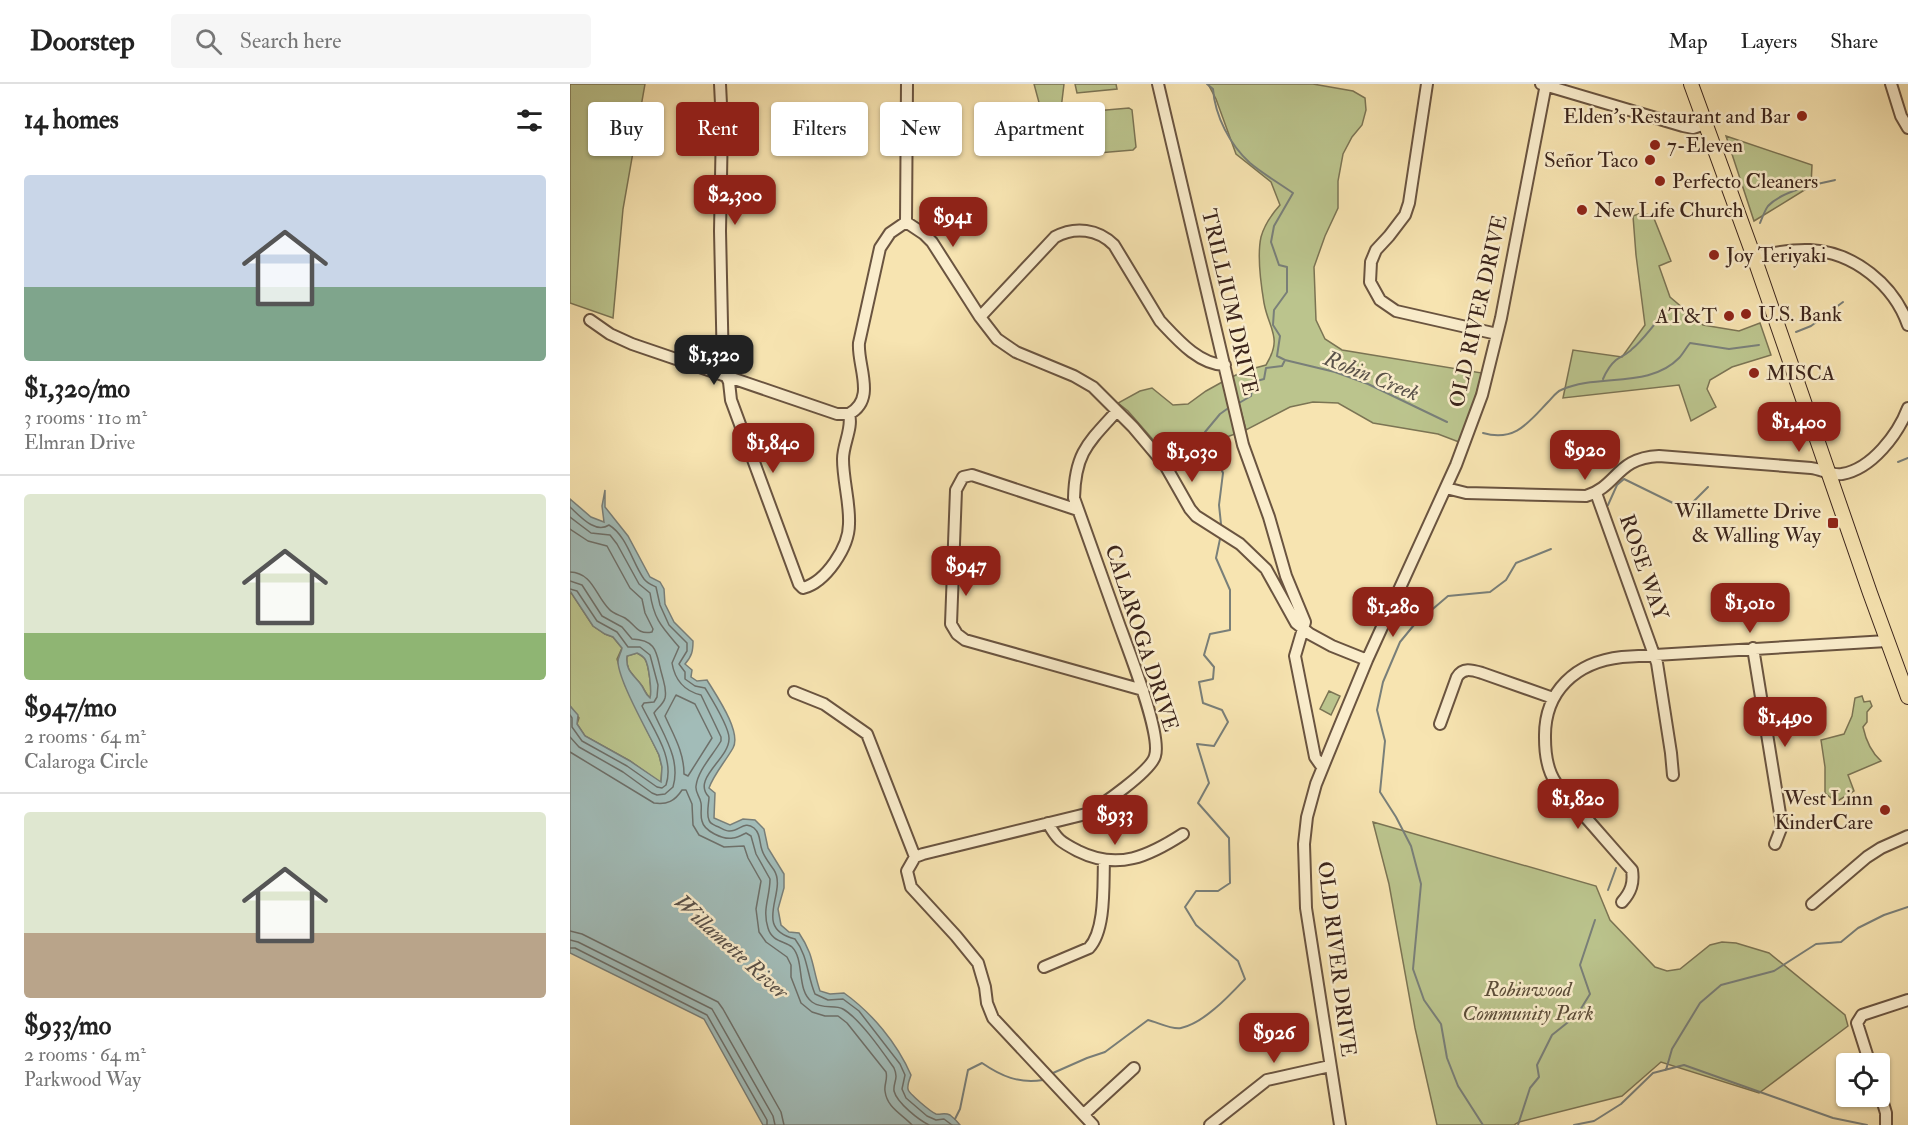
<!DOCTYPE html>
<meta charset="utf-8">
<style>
:root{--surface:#fff;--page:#f6f6f6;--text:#222;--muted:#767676;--line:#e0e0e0;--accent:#8f2418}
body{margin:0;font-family:"IM FELL Double Pica",serif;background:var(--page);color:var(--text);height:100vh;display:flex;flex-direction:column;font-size:22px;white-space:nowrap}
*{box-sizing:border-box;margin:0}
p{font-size:20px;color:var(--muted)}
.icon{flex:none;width:33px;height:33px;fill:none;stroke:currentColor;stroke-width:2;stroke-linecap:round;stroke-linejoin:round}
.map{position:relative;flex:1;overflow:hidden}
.sheet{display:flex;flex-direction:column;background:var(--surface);width:570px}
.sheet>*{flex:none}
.top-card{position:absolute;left:18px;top:18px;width:570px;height:54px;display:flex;gap:12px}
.controls{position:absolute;left:1266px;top:969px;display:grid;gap:12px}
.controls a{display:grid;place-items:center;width:54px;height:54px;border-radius:6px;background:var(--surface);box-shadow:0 2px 4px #0004;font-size:30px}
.price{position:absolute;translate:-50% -51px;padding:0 14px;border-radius:12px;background:var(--accent);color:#fff;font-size:20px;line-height:39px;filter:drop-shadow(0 2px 3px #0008)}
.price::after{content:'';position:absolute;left:50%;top:36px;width:18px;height:14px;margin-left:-9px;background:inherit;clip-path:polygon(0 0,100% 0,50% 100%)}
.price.on{background:#222;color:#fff}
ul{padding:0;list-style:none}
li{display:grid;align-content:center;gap:12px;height:318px;padding:0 24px}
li+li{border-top:2px solid var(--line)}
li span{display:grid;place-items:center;height:186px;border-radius:6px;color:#555}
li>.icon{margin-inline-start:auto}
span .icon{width:108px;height:108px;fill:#fffc;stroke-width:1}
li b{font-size:26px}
h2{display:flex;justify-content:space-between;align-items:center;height:72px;padding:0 24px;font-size:26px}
.chip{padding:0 21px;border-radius:6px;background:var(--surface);box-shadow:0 2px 4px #0004;font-size:21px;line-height:54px}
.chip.on{background:var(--accent);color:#fff}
header{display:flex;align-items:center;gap:36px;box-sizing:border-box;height:84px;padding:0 30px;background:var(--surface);border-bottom:2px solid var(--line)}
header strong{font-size:28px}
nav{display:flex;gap:33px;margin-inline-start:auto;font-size:21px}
.search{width:420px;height:54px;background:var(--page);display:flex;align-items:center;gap:15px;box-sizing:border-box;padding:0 21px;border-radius:6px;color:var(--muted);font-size:22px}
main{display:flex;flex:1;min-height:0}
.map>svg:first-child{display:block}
.green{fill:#bbc48d;stroke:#7b7454;stroke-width:1.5}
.water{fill:#a2bcb8;stroke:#797f79;stroke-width:1.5;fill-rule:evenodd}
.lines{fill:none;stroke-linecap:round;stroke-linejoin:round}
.shore{stroke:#6e706a;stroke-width:1.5}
.stream{stroke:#797f79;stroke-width:2}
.minor-casing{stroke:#6a5440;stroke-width:14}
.major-casing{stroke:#3b241b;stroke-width:16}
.minor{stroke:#faedcc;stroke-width:10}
.major{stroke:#f7e4b1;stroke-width:14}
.poi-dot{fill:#8f2418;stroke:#faedcc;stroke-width:2}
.labels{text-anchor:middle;stroke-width:5;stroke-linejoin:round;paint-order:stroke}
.poi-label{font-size:21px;fill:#3b241b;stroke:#faedcc;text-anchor:start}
.street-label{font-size:21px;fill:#3b241b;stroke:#faedcc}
.park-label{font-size:21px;font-style:italic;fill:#5b4c38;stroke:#faedcc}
.water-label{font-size:22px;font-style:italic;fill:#5a524a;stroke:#faedcc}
</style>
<header>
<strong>Doorstep</strong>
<div class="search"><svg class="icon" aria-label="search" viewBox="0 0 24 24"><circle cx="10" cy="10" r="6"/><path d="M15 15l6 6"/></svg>Search here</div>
<nav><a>Map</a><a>Layers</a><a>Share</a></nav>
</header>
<main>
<section class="sheet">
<h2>14 homes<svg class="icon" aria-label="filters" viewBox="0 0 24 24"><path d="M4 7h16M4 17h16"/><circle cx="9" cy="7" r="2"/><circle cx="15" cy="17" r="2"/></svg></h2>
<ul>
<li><span style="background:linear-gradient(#c9d6e8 60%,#7fa58c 0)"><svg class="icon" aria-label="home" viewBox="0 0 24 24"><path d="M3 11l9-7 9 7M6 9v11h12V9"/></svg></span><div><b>$1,320/mo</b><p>3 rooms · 110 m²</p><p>Elmran Drive</p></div></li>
<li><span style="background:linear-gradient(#dfe7d0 75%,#8fb573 0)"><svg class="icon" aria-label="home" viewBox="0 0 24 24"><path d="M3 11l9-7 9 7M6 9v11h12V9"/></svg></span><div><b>$947/mo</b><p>2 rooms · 64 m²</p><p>Calaroga Circle</p></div></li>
<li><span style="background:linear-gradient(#dfe7d0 65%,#b9a48a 0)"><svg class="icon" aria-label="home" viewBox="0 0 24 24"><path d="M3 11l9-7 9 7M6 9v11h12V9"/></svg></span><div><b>$933/mo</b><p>2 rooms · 64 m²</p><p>Parkwood Way</p></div></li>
</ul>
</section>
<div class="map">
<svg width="1338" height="1041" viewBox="0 0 1338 1041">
<rect width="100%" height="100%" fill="#f7e4b1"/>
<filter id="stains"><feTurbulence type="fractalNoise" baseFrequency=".00333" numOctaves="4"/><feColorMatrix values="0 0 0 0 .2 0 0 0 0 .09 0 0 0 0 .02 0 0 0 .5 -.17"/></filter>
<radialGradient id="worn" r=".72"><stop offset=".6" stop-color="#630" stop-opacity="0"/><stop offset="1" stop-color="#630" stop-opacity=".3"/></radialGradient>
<path class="green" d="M0,0h75l-22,125 -10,109 -43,-15z
M464,0h30l-3,25 -10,5 -8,-1 -2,-3z
M505,0h41l1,5 -40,4z
M638,0h105l40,7 12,7 1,12 -4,15 -10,12 -9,17 -5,27v27l-13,28 -11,31 2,53 9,19 17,11 140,23 -11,39 -12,30 -21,-8 -65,-11 -35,-20 -25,-1 -23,5 -44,23 -14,-53 12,-6 22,-6c17,-28 3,-35 -2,-62 -3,-18 -7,-48 -3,-66 3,-11 11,-23 19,-32l-9,-23 -35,-28 -20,-55z
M559,24l3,2 4,37 -3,3 -35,3 -2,-2 -4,-37 3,-3z
M1156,52l86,29 -1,21 -57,35z
M1071,129l12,3 18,45 -12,5 11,31 33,28 36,6 21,-8 11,32 -39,12 -22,13 -3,9 9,18 -25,14 -12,-36 -116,13 10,-48 49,7 23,-32 -9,-70 -3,-39z
M654,297l11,53 -66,24 -41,-47 -10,-8 22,-12 12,-3 21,17 15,-1 18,-13z
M0,507l23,35 12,8 8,3 9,11 -5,11 8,26 34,70 3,12 -1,16 -31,-22 -45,-25 -8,-12 2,-6 -9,-12z
M67,569c4,2 6,3 8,6 4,6 7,33 5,39 -4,-4 -5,-7 -8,-12 -7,-11 -17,-14 -15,-30z
M759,607l11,5 -9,19 -11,-6z
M1292,612l2,6 6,-1 2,5 -5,6v10l-4,5c3,14 8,25 18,34l-33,14 6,16 -18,11 -11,-9v-26l-4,-27 23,-6 8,-18 3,-18z
M803,738l223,64 14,34 45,47 12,4 13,-2 30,-24 12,-3 14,1 33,10 76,62 3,11 -89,67 -98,-31 -39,34 -103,26 -5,3h-77l-22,-97 -26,-144z"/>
<path class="water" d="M35,406v17l23,29 22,41 10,5 4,7 1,15 9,18 19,19c0,10 -1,15 -8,23l7,6 -1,7 6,4 10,-1c9,15 35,52 26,68 -8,14 -19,26 -24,40l6,5 -1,25 16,7 13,-6 12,1 9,9 4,19 16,26v14l-6,21 3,16 8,7 10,1c15,22 13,34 21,58l10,3 14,-1c28,20 53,50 67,82 -1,3 -4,10 -3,14 0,4 23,23 28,25 5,1 8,-2 14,1 4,3 7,6 10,10h-197l-59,-106 -134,-66v-247l8,9 -1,9 8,12 45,25 31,21 1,-15 -3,-12c-10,-21 -40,-73 -41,-93 0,-5 3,-9 4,-14l-9,-11 -8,-3 -12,-8 -23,-35v-92l21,18 13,5 -2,-16zM67,569c4,2 6,3 8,6 4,6 7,33 5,39 -5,-4 -5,-7 -8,-12 -7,-11 -17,-14 -15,-30z"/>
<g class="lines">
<path class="shore" d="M0,423c10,9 25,27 39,18 18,11 23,37 35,54 3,4 8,6 12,8l4,18 9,20 18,18v8l-8,13 6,8v7l10,7 10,2c6,10 25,40 24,51 0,20 -38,40 -20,58 0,6 -3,17 0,23 1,4 4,4 7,6 4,1 9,5 13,5 10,1 15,-11 25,-3 7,6 5,14 8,22 2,7 8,14 12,20 14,22 -23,58 21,69 13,17 12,36 20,55l13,6 15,-1 16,12 41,53 5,11 -3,14 4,9 21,18 9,4 8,-1 8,6
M0,433l21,16 19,2 7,9 22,40 11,9c4,27 12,34 29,54l-7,16c3,18 12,28 29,32l20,42v4c-8,14 -23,29 -25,45 -1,7 4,10 5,17 1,6 -1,12 1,18 2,10 21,19 31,17 4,0 9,-3 13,-5l5,3 5,18 14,25c0,18 -8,30 -2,49 4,14 17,13 24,19 13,13 4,43 20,55 11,8 23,2 31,7 17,10 39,42 51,59 5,11 -1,14 0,23 3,12 25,29 35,34
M0,445l18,12 19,5 23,42 12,11 3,14 8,16 -1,3c-15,3 -16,-7 -27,-14 -5,-3 -12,-4 -16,-9 -14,-14 -16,-36 -39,-37
M0,497l12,4 20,31 20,11 10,12c27,1 24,16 30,36 2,8 5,15 3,23 -2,7 -8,10 -11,15 10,23 27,47 19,74l-8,7 -8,1 -5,-2 -29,-21 -44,-25 -9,-10
M0,505l7,2 20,30 20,11 11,15h12l10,8 8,30 -1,12 -3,5 -10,1 -2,3c11,23 33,52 24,79l-4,3 -5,-1 -30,-21 -45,-25 -10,-14v-9l-2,-3
M106,611l19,9 17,34 -24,38 -4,-2c0,-22 -10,-38 -19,-58z
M0,668l84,51c13,2 21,-2 28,-13h4l6,14 1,21 6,10 25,12 20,-1 4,12 13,23 -5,28 3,23 7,10 21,15 4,8v12l10,26 11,9 13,4h13l9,7 39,49c2,7 -2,12 -1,19 2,17 17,23 27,34
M0,847l12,3 136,68 5,7 58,103 3,13
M0,856l8,2 134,67 61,107 2,9
M0,864h5l132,67 60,105v5"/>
<path class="stream" d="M637,0l6,5c2,27 17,56 37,74 13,11 29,20 43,30l-19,33 -3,16 8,23 8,2v25l-13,18 -1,15 7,11 -3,20 8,4 -3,6 -16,2 -2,11 -11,3 -2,14 -12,7
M1190,139c2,-5 5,-13 8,-17 14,-15 48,-22 67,-26
M1226,248l15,-6 32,-24
M715,276l50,12 33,12 79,38
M1033,295c3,-7 7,-14 13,-19 5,-4 12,-6 16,-11 16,-13 26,-34 43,-43
M913,349c32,9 45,-10 65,-31 4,-4 8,-10 13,-12 37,-17 88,-1 118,-32 4,-4 7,-10 11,-15l39,6 30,-4
M1328,378l10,-4
M1038,421l9,-20 7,-6 53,26 15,-2 16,-16
M651,440l-2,-19 4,-32 -18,-41 15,-18 7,-5
M1038,806l8,-22
M1096,986l6,-21 28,-46 21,-18 53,-14 42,-27 25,-2 17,-14 26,-13 24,-8
M483,989l34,-15 18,-6 43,-32c9,2 24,10 33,8 23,-5 48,-32 64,-49l-7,-18 -42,-36 -11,-18 11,-16h22l12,-8 -1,-45 -31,-35 11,-20 -12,-39 17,2 14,-24 -6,-12 -19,-7 -4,-21 14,-3 1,-12 -10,-12 6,-21 20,-4v-40l-14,-32 4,-19
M385,1035l5,-10 8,-39 14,-7c19,13 37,21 61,17
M913,1041l-25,-39 -11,-28 -6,-34 -17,-24 -11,-31 8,-85 -10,-38 -15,-29 -16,-25 5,-51 -8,-31 6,-28 17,-40 14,-17 34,-29 42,-4 16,-12 10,-17 35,-14
M948,1041l12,-37 9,-11 -2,-12 15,-30 25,-20 13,-21 -10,-29 15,-45
M1004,1041l20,-4 27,-17 32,-31 31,-8 149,53 34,7"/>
<g class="minor-casing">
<path id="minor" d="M150,0l2,40 -2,107 3,138 6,13 2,18 68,184 4,4c23,-6 46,-41 46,-64 1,-22 -6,-43 -6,-65 0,-15 10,-31 6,-45
M588,0l85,361 26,72 17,59 19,46 -10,34 20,101 7,10
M857,0l-18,119 -4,12 -16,21 -13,14 -5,12 -1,20 10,18 16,11 101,23
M971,0l142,42 10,2 12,-4
M1321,0l10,32 7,12
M336,138l18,12 8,8 48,75 17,22 19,13 58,24 19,11 40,40 32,38 25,44 6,7 44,28 26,25 30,54 14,11 22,12 35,14
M336,138l1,-138
M1184,173c18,-4 37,-8 56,-7 44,2 84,35 98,75
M410,233l75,-80c20,-11 43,-8 59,8l46,76c17,18 39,44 65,44
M20,236l20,14 22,10 205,70h12c28,-15 8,-48 10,-71l21,-95 10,-15 16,-11
M876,404l20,5 120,3c32,-10 30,-38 73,-40 51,4 101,8 152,12 10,1 22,8 31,6 30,-5 56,-40 66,-66
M1026,409l61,170 14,90 2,22
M508,426l-106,-35 -9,2 -7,13 -5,134 6,10 8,6 178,50
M1183,564l29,178 -7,18
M224,608l30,12 43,30 48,123
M870,640l17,-47c6,-10 15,-7 25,-4l71,25
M478,739c9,17 13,19 30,28 40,20 71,5 105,-17
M1052,818c9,-10 12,-19 10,-32 -18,-20 -35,-40 -52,-59 -8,-9 -18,-18 -24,-28 -9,-13 -11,-29 -11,-45 -1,-47 31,-76 77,-81l265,-16
M1242,820l55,-47 14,-9 27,-12
M474,883l45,-19c17,-18 14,-64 15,-88
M1300,980l-13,-41 5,-8 46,-15
M1310,1009l6,20v12
M514,1030l50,-46
M523,1041l-100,-107 -6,-15 -2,-16 -7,-24 -22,-27 -45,-49 -4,-16 8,-14 8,-3 163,-40c15,-8 65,-43 69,-58 7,-22 -27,-107 -36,-132 -15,-42 -30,-84 -45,-126 1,-45 14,-55 43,-87
M640,1041l57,-45 63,-14
M770,1041l-34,-217 -2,-64 3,-27 9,-33 20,-49 31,-75 89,-195 26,-70 19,-77 45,-234"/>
</g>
<g class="major-casing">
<path id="major" d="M1121,0l63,173 116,336 38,104"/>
</g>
<use href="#minor" class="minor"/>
<use href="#major" class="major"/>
</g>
<g class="poi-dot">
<circle cx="1232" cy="32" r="6"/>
<circle cx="1085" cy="61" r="6"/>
<circle cx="1080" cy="76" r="6"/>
<circle cx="1090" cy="97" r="6"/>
<circle cx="1012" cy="126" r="6"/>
<circle cx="1144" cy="171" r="6"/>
<circle cx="1176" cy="230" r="6"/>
<circle cx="1159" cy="232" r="6"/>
<circle cx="1184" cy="289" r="6"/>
<rect x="1257" y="433" width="12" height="12" rx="3"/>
<circle cx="1315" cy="726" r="6"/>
</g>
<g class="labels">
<g class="poi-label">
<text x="1220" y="39" text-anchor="end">Elden's Restaurant and Bar</text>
<text x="1097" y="68">7-Eleven</text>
<text x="1068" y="83" text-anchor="end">Señor Taco</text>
<text x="1102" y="104">Perfecto Cleaners</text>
<text x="1024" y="133">New Life Church</text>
<text x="1156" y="178">Joy Teriyaki</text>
<text x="1188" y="237">U.S. Bank</text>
<text x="1147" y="239" text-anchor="end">AT&amp;T</text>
<text x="1196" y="296">MISCA</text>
<text x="1251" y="434" text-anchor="end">Willamette Drive<tspan x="1251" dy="24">&amp; Walling Way</tspan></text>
<text x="1303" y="721" text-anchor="end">West Linn<tspan x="1303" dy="24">KinderCare</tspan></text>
</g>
<g class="street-label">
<text transform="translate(660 218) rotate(77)" y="7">TRILLIUM DRIVE</text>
<text transform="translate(908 227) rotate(-77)" y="7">OLD RIVER DRIVE</text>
<text transform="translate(1074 483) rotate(71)" y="7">ROSE WAY</text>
<text transform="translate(572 554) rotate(72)" y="7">CALAROGA DRIVE</text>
<text transform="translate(767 875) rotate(83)" y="7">OLD RIVER DRIVE</text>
</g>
<g class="park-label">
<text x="958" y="912">Robinwood<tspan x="958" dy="24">Community Park</tspan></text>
</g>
<g class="water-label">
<text transform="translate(802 291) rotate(22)" y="8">Robin Creek</text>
<text transform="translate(162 862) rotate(42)" y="8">Willamette River</text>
</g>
</g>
<rect width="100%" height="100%" filter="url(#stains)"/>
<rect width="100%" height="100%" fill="url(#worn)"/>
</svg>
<div class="controls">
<a><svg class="icon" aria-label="locate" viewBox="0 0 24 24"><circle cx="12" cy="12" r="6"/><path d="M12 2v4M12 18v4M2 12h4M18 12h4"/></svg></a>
</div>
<b class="price" style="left:165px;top:142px">$2,300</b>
<b class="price" style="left:383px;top:164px">$941</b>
<b class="price on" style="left:144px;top:302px">$1,320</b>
<b class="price" style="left:1229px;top:369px">$1,400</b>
<b class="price" style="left:203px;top:390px">$1,840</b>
<b class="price" style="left:1015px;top:397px">$920</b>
<b class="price" style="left:622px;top:399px">$1,030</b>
<b class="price" style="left:396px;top:513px">$947</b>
<b class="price" style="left:1180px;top:550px">$1,010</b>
<b class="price" style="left:823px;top:554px">$1,280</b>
<b class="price" style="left:1215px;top:664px">$1,490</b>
<b class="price" style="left:1008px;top:746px">$1,820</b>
<b class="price" style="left:545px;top:762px">$933</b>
<b class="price" style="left:704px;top:980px">$926</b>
<div class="top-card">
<a class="chip">Buy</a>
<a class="chip on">Rent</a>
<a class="chip">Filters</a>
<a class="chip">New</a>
<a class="chip">Apartment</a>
</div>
</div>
</main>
